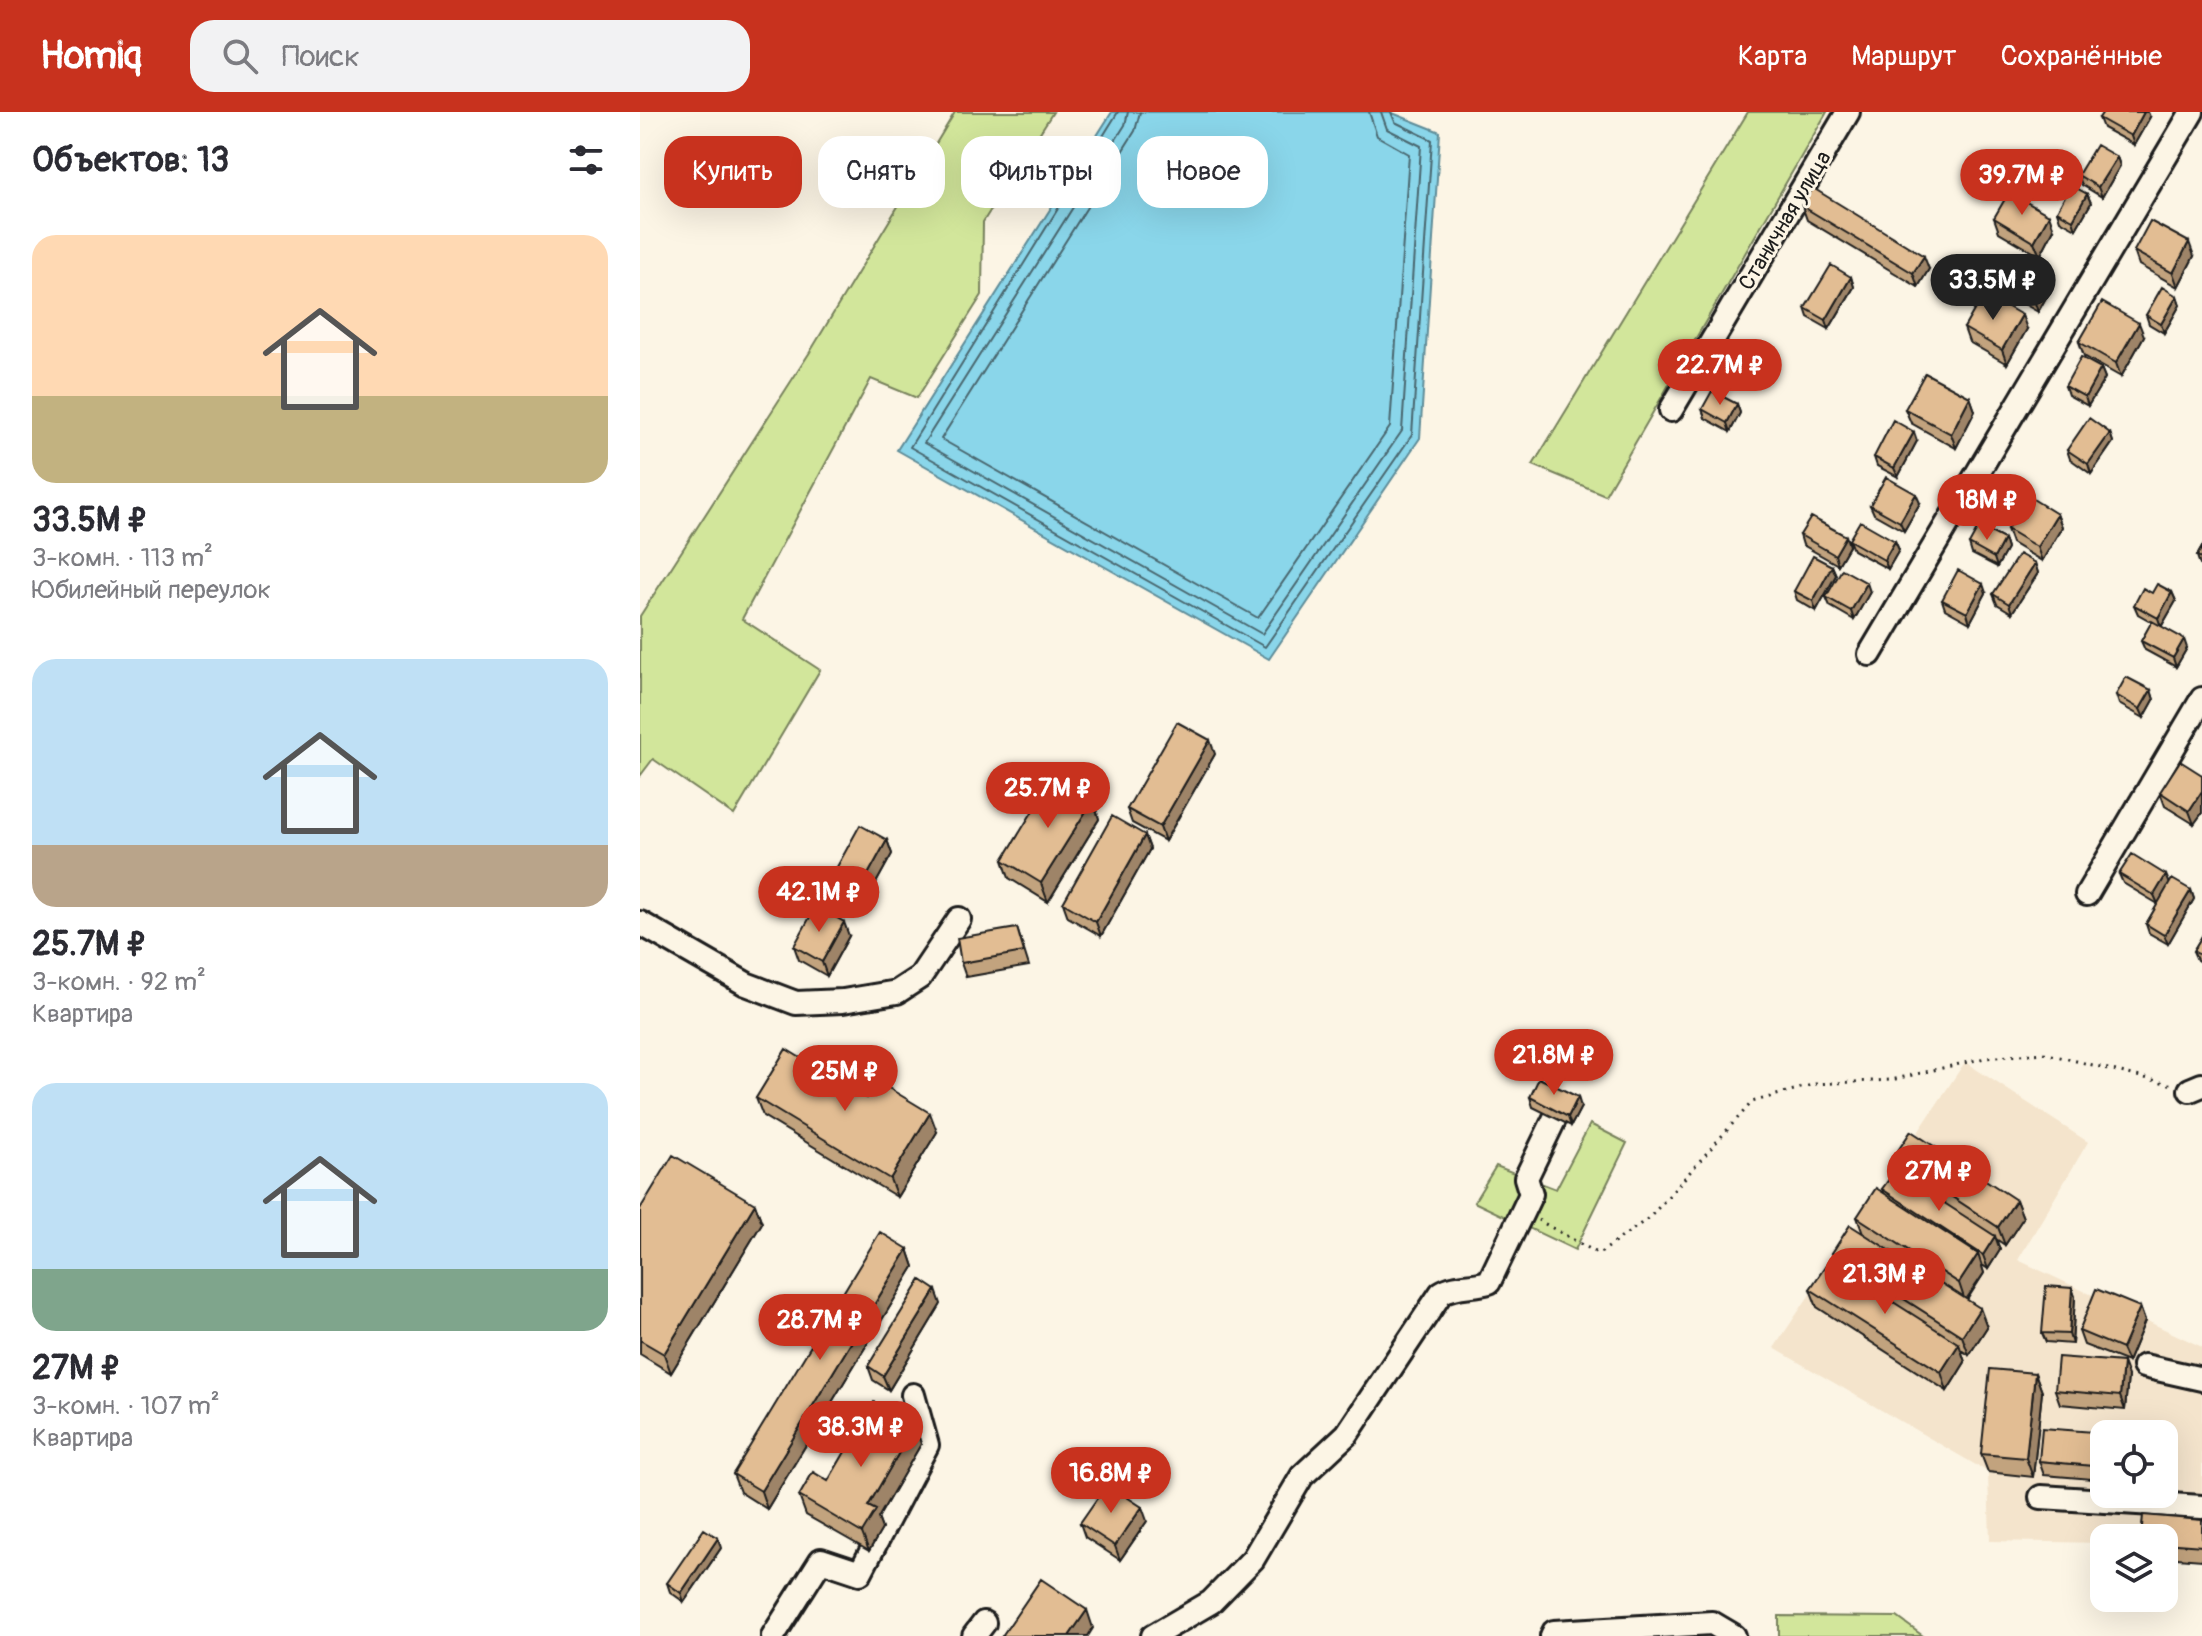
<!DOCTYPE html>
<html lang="ru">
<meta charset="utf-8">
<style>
:root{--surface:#fff;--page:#f2f2f3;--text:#2b2b33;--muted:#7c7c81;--accent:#c8321e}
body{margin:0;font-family:Pangolin,sans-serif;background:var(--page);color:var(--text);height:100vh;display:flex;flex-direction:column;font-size:30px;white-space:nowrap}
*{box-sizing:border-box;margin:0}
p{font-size:26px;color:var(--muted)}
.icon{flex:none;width:44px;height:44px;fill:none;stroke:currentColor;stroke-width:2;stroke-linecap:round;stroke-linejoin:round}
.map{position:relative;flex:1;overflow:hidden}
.sheet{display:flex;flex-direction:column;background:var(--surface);width:640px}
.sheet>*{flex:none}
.hud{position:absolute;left:24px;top:24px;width:760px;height:72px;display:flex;gap:16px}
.controls{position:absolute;left:1450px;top:1308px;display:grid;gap:16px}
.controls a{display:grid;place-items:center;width:88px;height:88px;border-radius:16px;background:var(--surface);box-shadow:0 8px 32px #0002;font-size:40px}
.price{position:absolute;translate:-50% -68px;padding:0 18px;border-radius:28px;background:var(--accent);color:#fff;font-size:26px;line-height:52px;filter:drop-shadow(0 2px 4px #0008)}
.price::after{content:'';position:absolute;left:50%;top:48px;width:24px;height:18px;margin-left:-12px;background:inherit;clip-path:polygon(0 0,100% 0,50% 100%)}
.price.active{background:#222;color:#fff}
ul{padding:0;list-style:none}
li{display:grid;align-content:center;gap:16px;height:424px;padding:0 32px}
li span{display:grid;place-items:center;height:248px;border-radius:24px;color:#555}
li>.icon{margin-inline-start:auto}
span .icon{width:144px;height:144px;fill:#fffc;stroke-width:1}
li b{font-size:34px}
h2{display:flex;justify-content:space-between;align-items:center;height:96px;padding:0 32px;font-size:34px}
.chip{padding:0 28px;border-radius:24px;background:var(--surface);box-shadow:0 8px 32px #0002;font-size:28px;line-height:72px}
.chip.active{background:var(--accent);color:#fff}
header{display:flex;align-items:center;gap:48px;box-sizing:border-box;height:112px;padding:0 40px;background:var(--accent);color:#fff}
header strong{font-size:38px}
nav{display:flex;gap:44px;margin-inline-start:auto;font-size:28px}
.search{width:560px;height:72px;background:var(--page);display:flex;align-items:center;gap:20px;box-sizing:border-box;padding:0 28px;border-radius:24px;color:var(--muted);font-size:30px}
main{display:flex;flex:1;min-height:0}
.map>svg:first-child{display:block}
.built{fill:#f4e4cc;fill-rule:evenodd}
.green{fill:#d2e69b;stroke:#77815c;stroke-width:2}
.water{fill:#8ad6ea;stroke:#5e8c98;stroke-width:2}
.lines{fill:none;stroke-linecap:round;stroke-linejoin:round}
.shore{stroke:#48666e;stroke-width:2}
.minor-casing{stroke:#1c1c1c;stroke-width:28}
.path{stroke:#1c1c1c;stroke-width:3;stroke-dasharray:2 6;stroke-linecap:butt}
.minor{stroke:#fcf5e5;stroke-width:22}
.wall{fill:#c2a37e;stroke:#1c1c1c;stroke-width:2}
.shaded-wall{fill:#9e8467;stroke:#1c1c1c;stroke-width:2}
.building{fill:#e2bd93;stroke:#1c1c1c;stroke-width:2}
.labels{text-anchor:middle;stroke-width:6;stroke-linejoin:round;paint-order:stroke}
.street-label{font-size:22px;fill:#1c1c1c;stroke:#fcf5e5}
</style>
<header>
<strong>Homiq</strong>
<div class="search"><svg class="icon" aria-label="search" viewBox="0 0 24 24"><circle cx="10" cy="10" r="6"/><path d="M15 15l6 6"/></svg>Поиск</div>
<nav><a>Карта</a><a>Маршрут</a><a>Сохранённые</a></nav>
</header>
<main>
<section class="sheet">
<h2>Объектов: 13<svg class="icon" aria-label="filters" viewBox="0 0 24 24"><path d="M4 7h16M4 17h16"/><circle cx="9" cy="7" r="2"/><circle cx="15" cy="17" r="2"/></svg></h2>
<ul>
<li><span style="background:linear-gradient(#ffd9b3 65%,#c2b280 0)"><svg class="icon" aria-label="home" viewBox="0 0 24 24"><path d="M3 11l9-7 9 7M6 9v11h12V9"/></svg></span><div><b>33.5M ₽</b><p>3-комн. · 113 m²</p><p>Юбилейный переулок</p></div></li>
<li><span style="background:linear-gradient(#bfe0f5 75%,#b9a48a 0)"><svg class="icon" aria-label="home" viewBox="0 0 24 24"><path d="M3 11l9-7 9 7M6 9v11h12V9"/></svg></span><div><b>25.7M ₽</b><p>3-комн. · 92 m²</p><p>Квартира</p></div></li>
<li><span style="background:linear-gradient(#bfe0f5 75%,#7fa58c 0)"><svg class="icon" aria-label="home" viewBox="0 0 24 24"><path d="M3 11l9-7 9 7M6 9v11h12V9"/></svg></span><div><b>27M ₽</b><p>3-комн. · 107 m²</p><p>Квартира</p></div></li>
</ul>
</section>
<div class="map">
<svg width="1562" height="1524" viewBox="0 0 1562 1524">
<rect width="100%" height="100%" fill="#fcf5e5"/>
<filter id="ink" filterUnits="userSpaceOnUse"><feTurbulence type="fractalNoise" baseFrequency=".0125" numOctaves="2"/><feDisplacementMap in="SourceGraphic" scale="16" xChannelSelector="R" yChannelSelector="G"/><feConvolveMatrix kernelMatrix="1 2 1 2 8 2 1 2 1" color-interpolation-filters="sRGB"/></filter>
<g filter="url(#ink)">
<path class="built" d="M1325,950l123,80 -70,118 184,87v199l-38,-8h-60v5l-114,-2 -2,-69 -214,-124zM1464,1322h60v60h-60z"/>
<path class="green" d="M315,0h98l-70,110 -1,73 -65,103 -46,-19 -129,240 78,51 -86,145 -81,-56 -13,17v-160l170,-264z
M1108,0h79l-222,383 -72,-30z
M950,1012l37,19 -52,107 -101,-48 22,-36 60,23z
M1139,1504l118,1 26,19h-144z"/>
<path class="water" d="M472,0h278l50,20 -20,306 -151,221 -372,-209z"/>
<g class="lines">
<path class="shore" d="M478,0l-208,335 355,200 147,-212 20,-295 -37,-18 -4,-10
M488,0l-3,13 -201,318 338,191 140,-203 19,-285 -34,-17 -6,-17
M500,0l-5,19 -194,308 317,179 132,-191 19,-273 -32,-18 -8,-24"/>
<g class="minor-casing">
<path id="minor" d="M1031,298l177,-298
M1230,542l322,-542
M1447,782l115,-195
M0,811l106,61 50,19 47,-2 54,-9 23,-15 39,-58
M1550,978l12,-5
M1504,1254l58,13
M1401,1385l161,10
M133,1524l48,-76 39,13 67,-128 -14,-50
M334,1524l10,-13
M513,1524l58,-34 42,-43 49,-83 45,-42 94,-141c14,-9 32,-6 48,-11l42,-88 -5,-16 29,-60
M912,1524l2,-4 158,-9 22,13"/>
</g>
<path class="path" d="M898,1108l61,34 51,-37 102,-115 63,-18 76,-4 94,-22 59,-5 129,32"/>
<use href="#minor" class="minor"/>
</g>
<path class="wall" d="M1510,5l-16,28 -31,-17 -4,-10z
M1477,45l3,9 -18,31 -20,-12 -4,-10z
M1447,82l4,9 -15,26 -16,-9 -3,-9z
M1162,94l127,63 -11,18 -111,-67z
M1354,106l60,11 -14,27 -41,-24z
M1494,139l60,5 -16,31 -39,-22z
M1211,165l3,10 -25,42 -21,-12 -3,-9z
M1362,172l51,1 -15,27 -33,-19z
M1537,184l3,9 -16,28 -15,-9 -3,-9z
M1324,216l63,1 -20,35 -38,-22z
M1504,224l-23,41 -37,-21 -5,-14z
M1461,256l4,10 -17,28 -20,-11 -3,-9z
M1330,285l5,14 -19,37 -45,-25 -6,-14z
M1097,292l3,9 -10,19 -25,-14 -3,-9z
M1470,321l3,9 -22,32 -21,-15 -3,-9z
M1277,329l-19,36 -21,-11 -3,-9z
M1280,391l-16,28 -30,-17 -4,-9z
M1417,402l5,13 -20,34 -30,-18 -5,-14z
M1160,423l46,1 3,10 -11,19 -35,-20z
M1364,427l3,10 -10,18 -25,-13 -3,-10z
M1209,428l46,1 4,9 -11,19 -35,-19z
M1562,435v19l-2,-1 -3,-9z
M1395,451l3,10 -26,40 -15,-9 -4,-10z
M1192,454l4,9 -20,36 -19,-11 -3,-9z
M1230,480l-16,28 -24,-14 -4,-9z
M1532,480l4,9 -15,26 26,21 -11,19 -31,-17 -4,-9 11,-19 -14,-8 -4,-9 18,-12z
M1346,481l-16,30 -25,-14 -3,-9z
M1511,578l3,10 -10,18 -25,-14 -3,-9z
M575,642l-50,87 -33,-18 -5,-14z
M1562,663v38l-8,11 -29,-18 -5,-14z
M453,688l6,19 -51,83 -39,-24 -6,-18z
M505,723l5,14 -49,87 -33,-19 -5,-14z
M247,728l5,14 -27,49 -27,-15 -5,-14z
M1479,762l51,10 21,6 3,9 -26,45 -19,-11 -3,-9 12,-20 -35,-21z
M377,816l12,38 -63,11 -5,-14z
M209,824l-22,40 -28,-16 -5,-14z
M1562,824v27l-5,-3 -4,-9z
M890,985l51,10 -10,19 -38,-19z
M116,986h110l71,34 -40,65 -134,-81z
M1253,1046l123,42 7,18 -18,27 -9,-6 4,11 -12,19 -7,-5 3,9 -17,27 20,27 -18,28 -8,-5 4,12 -18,29 -130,-84 -7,-18 26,-23 -4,-13 31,-19 -6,-17 27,-24 -2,-4 17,-16z
M115,1092l7,19 -91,150 -31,-19v-145z
M268,1137l6,18 -147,242 -27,-17 -7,-18z
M1432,1176l3,9 -3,47 -26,-2 -4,-9z
M301,1192l-52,86 -16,-10 -5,-14z
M1500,1195l5,14 -17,41 -44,-17 -5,-14z
M1395,1261l7,19 -9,85 -45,-5 -7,-18z
M1488,1264l-3,34 -65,-6 -5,-14z
M275,1313l6,19 -43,74 4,11 -13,22 -63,-36 -7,-19 29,-15z
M1464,1322v46l-60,-5 -5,-14z
M1562,1408v40l-38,-3v-19z
M507,1409l-27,39 -35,-23 -5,-14z
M81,1436l-37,54 -14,-10 -3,-9z"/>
<path class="shaded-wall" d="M1504,0h4l2,5 -16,28 -3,-9z
M1477,45l3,9 -18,31 -4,-10z
M1447,82l4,9 -15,26 -3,-9z
M1409,103l5,14 -14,27 -6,-14z
M1549,130l5,14 -16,31 -5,-14z
M1284,144l5,13 -11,18 -5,-14z
M1410,164l3,9 -15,27 -3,-9z
M1211,165l3,10 -25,42 -3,-9z
M1537,184l3,9 -16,28 -3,-9z
M1382,203l5,14 -20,35 -5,-14z
M1499,211l5,13 -23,41 -5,-14z
M1461,256l4,10 -17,28 -3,-9z
M1330,285l5,14 -19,37 -5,-14z
M1097,292l3,9 -10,19 -3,-9z
M1274,320l3,9 -19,36 -4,-9z
M1470,321l3,9 -22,32 -3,-10z
M1276,382l4,9 -16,28 -4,-9z
M1417,402l5,13 -20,34 -5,-14z
M1206,424l3,10 -11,19 -3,-10z
M1364,427l3,10 -10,18 -3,-9z
M1255,429l4,9 -11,19 -4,-9z
M1395,451l3,10 -26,40 -3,-9z
M1192,454l4,9 -20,36 -3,-10z
M1227,471l3,9 -16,28 -3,-9z
M1343,472l3,9 -16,30 -3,-10z
M1532,480l4,9 -15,26 -3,-9z
M1544,527l3,9 -11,19 -3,-9z
M1511,578l3,10 -10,18 -4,-9z
M570,628l5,14 -50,87 -5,-14z
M1562,679v22l-8,11 -5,-13z
M453,688l6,19 -51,83 -7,-19z
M505,723l5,14 -49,87 -5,-14z
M247,728l5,14 -27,49 -5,-14z
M1526,763l4,9 -12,20 -4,-9z
M1551,778l3,9 -26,45 -4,-9z
M204,810l5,14 -22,40 -5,-14z
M938,985l3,10 -10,19 -3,-9z
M290,1001l7,19 -40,65 -7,-18z
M1376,1088l7,18 -18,27 -7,-18z
M115,1092l7,19 -91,150 -7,-19z
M1355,1124l5,14 -12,19 -5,-14z
M268,1137l6,18 -147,242 -6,-18z
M1338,1142l6,19 -19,28 -6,-18z
M1432,1176l3,9 -3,47 -3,-10z
M296,1178l5,14 -52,86 -6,-14z
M1500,1195l5,14 -17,41 -6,-13z
M1340,1196l7,19 -18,28 -7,-19z
M1319,1232l6,18 -18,29 -6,-19z
M1483,1250l5,14 -3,34 -5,-14z
M1395,1261l7,19 -9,85 -7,-19z
M275,1313l6,19 -43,74 4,11 -13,22 -7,-18 6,-27z
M502,1395l5,14 -27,39 -5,-14z
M78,1426l3,10 -37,54 -3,-9z
M447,1498l6,18 -5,8h-19z"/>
<path class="building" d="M1463,0h41l-13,24 -32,-18z
M1456,33l21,12 -19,30 -20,-12z
M1431,73l16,9 -14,26 -16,-9z
M1173,76l111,68 -11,17 -111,-67z
M1369,80l40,23 -15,27 -40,-24z
M1510,109l39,21 -16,31 -39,-22z
M1377,146l33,18 -15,27 -33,-19z
M1191,153l20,12 -25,43 -21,-12z
M1522,175l15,9 -16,28 -15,-9z
M1344,181l38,22 -20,35 -38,-22z
M1462,190l37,21 -23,40 -37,-21z
M1441,245l20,11 -16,29 -20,-11z
M1285,261l45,24 -19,37 -46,-25z
M1072,279l25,13 -10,19 -25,-14z
M1449,306l21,15 -22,31 -21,-14z
M1253,308l21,12 -20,36 -20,-11z
M1246,365l30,17 -16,28 -30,-17z
M1388,384l29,18 -20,33 -30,-18z
M1171,405l35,19 -11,19 -35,-20z
M1220,409l35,20 -11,19 -35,-20z
M1339,414l25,13 -10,19 -25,-14z
M1562,435v11l-5,-2z
M1379,442l16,9 -26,41 -16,-10z
M1173,444l19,10 -19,35 -19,-10z
M1202,457l25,14 -16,28 -25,-14z
M1318,458l25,14 -16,29 -25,-13z
M1517,472l15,8 -14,26 -24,-13 9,-17 9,5z
M1512,509l32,18 -11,19 -32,-17z
M1486,565l25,13 -11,19 -24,-14z
M537,610l33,18 -50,87 -33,-18z
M1540,649l22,14v16l-13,20 -29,-19z
M414,664l39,24 -52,83 -38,-23z
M472,704l33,19 -49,87 -33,-19z
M220,713l27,15 -27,49 -27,-15z
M1492,742l34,21 -12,20 -35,-21z
M1532,767l19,11 -27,45 -18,-11z
M176,794l28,16 -22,40 -28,-16z
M377,816l7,24 -63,11 -4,-25z
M1562,824v20l-9,-5z
M146,937l80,49 11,-17 53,32 -40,66 -134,-81z
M899,966l39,19 -10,20 -38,-20z
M1271,1019l105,69 -18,27 -105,-69z
M33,1043l82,49 -91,150 -24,-14v-131z
M1255,1059l100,65 -12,19 -101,-66z
M1236,1076l102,66 -19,29 -102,-66z
M1210,1113l130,83 -18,28 -130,-83z
M240,1120l28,17 -147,242 -28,-17z
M1189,1149l130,83 -18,28 -131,-83z
M281,1168l15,10 -53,86 -15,-10z
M1406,1174l26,2 -3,46 -27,-1z
M1456,1177l44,18 -18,42 -43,-18z
M1418,1245l65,5 -3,34 -65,-6z
M1350,1257l45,4 -9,85 -45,-4z
M234,1290l41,23 -47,81 8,4 -14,23 -63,-37 14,-24 15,9z
M1485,1313l35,5v4h-37z
M1402,1316l65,5 -3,1v33l-65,-6z
M467,1372l35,23 -27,39 -35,-23z
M1503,1403l59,5v26l-38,-3v-5h-23z
M64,1417l14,9 -37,55 -14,-10z
M401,1467l46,31 -18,26h-67z"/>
</g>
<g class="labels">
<g class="street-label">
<text transform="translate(1144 108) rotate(-59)" y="8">Станичная улица</text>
</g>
</g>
</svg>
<div class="controls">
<a><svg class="icon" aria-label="locate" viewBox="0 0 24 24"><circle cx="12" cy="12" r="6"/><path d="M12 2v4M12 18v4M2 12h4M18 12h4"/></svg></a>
<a><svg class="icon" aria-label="layers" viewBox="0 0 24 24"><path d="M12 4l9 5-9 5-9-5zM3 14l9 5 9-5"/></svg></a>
</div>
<b class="price" style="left:1382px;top:105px">39.7M ₽</b>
<b class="price active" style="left:1353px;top:210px">33.5M ₽</b>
<b class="price" style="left:1080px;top:295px">22.7M ₽</b>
<b class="price" style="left:1347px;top:430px">18M ₽</b>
<b class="price" style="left:408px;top:718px">25.7M ₽</b>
<b class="price" style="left:179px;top:822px">42.1M ₽</b>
<b class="price" style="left:914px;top:985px">21.8M ₽</b>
<b class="price" style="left:205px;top:1001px">25M ₽</b>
<b class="price" style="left:1299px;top:1101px">27M ₽</b>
<b class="price" style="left:1245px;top:1204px">21.3M ₽</b>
<b class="price" style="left:180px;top:1250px">28.7M ₽</b>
<b class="price" style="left:221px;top:1357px">38.3M ₽</b>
<b class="price" style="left:471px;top:1403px">16.8M ₽</b>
<div class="hud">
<a class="chip active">Купить</a>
<a class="chip">Снять</a>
<a class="chip">Фильтры</a>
<a class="chip">Новое</a>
</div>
</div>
</main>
